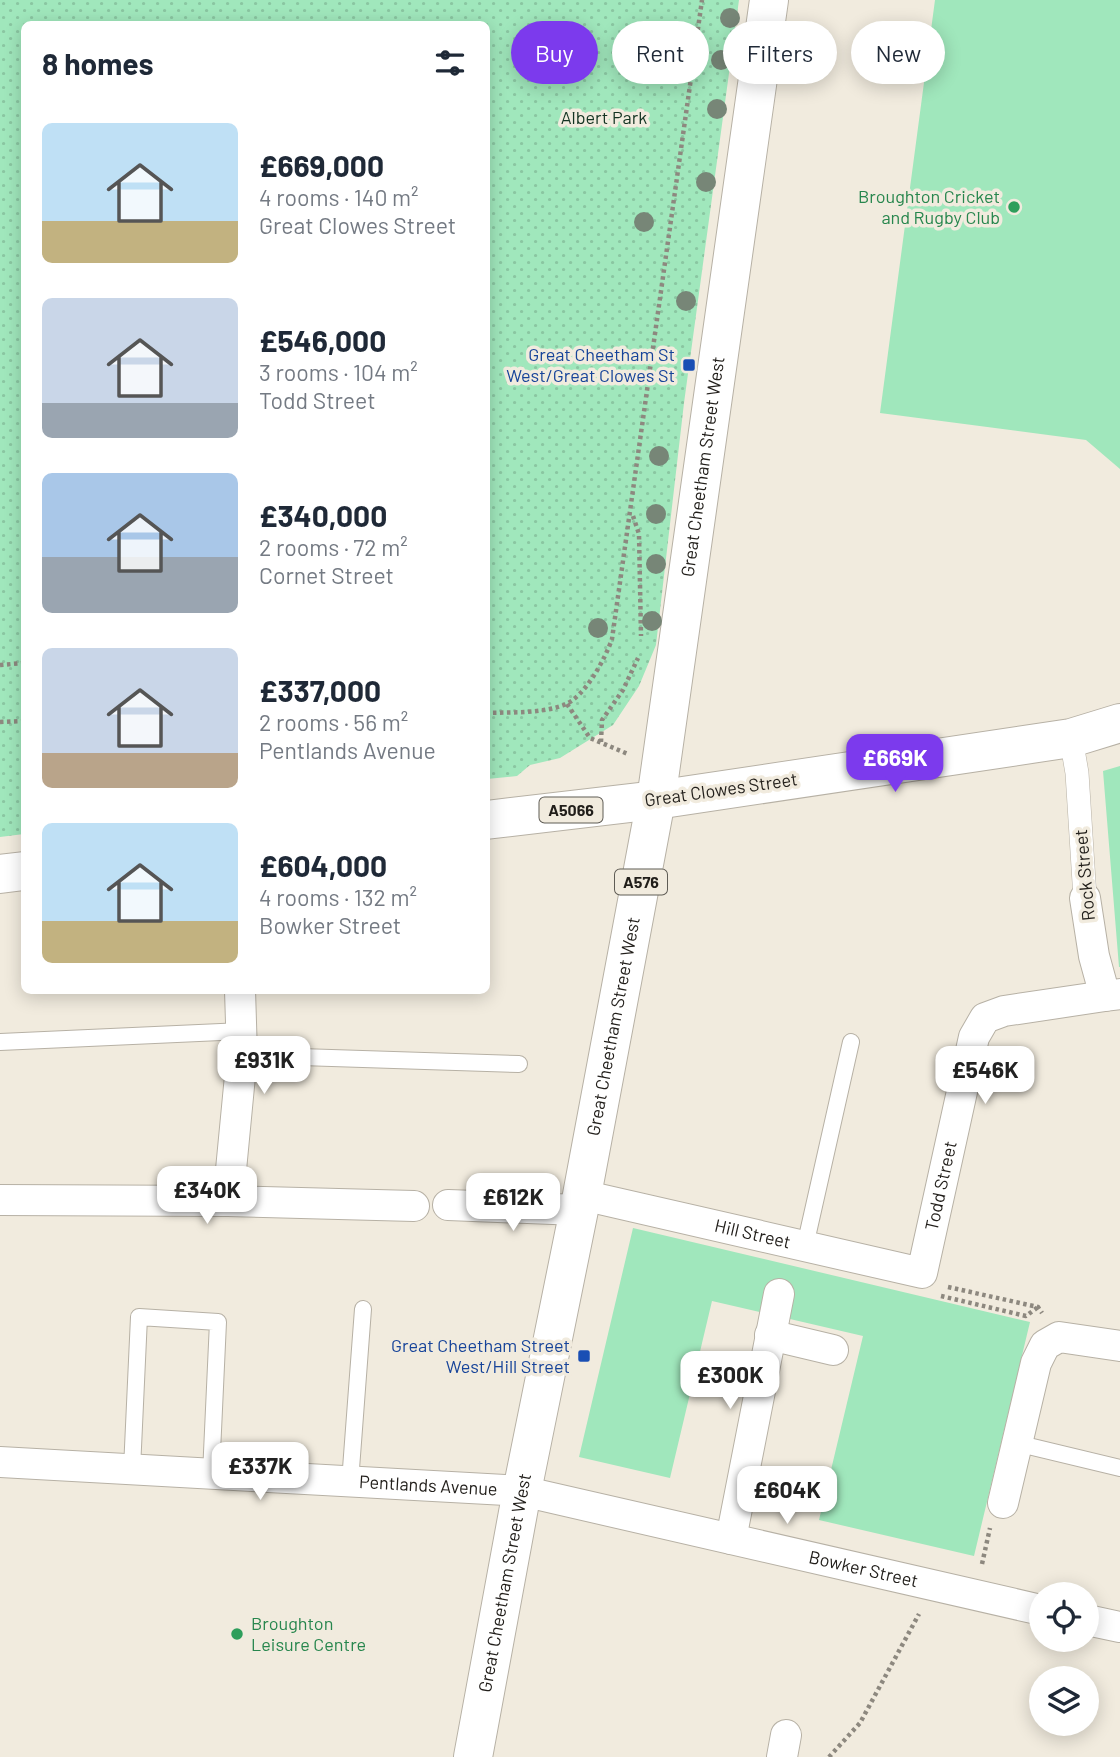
<!DOCTYPE html>
<meta charset="utf-8">
<style>
:root{--surface:#fff;--page:#f6f6f7;--text:#1f2937;--muted:#747a83;--accent:#7c3aed}
body{margin:0;font-family:Barlow,sans-serif;background:var(--page);color:var(--text);height:100vh;display:flex;flex-direction:column;font-size:26px;white-space:nowrap}
*{box-sizing:border-box;margin:0}
p{font-size:23px;color:var(--muted)}
.icon{flex:none;width:38px;height:38px;fill:none;stroke:currentColor;stroke-width:2;stroke-linecap:round;stroke-linejoin:round}
.map{position:relative;flex:1;overflow:hidden}
.panel{position:absolute;left:21px;top:21px;width:469px;height:973px;display:flex;flex-direction:column;background:var(--surface);border-radius:10px;box-shadow:0 4px 18px #0003}
.panel>*{flex:none}
.top-card{position:absolute;left:511px;top:21px;width:504px;height:63px;display:flex;gap:14px}
.controls{position:absolute;left:1029px;top:1582px;display:grid;gap:14px}
.controls a{display:grid;place-items:center;width:70px;height:70px;border-radius:50%;background:var(--surface);box-shadow:0 4px 18px #0003;font-size:35px}
.price{position:absolute;translate:-50% -60px;padding:0 16px;border-radius:14px;background:#fff;color:#222;font-size:23px;line-height:46px;filter:drop-shadow(0 2px 4px #0008)}
.price::after{content:'';position:absolute;left:50%;top:42px;width:21px;height:16px;margin-left:-10px;background:inherit;clip-path:polygon(0 0,100% 0,50% 100%)}
.price.selected{background:var(--accent);color:#fff}
ul{padding:0;list-style:none}
li{display:flex;align-items:center;gap:21px;height:175px;padding:0 21px}
li span{display:grid;place-items:center;flex:none;width:196px;height:140px;border-radius:10px;color:#555}
li>.icon{margin-inline-start:auto}
span .icon{width:84px;height:84px;fill:#fffc;stroke-width:1}
li b{font-size:30px}
h2{display:flex;justify-content:space-between;align-items:center;height:84px;padding:0 21px;font-size:30px}
.pill{padding:0 24px;border-radius:32px;background:var(--surface);box-shadow:0 4px 18px #0003;font-size:24px;line-height:63px}
.pill.selected{background:var(--accent);color:#fff}
.map>svg:first-child{display:block}
.green{fill:#a0e7bc}
.park{fill:url(#park-dots)}
.lines{fill:none;stroke-linecap:round;stroke-linejoin:round}
.service-casing{stroke:#b7b1a5;stroke-width:18}
.pedestrian-casing{stroke:#b7b1a5;stroke-width:24}
.minor-casing{stroke:#b7b1a5;stroke-width:32}
.secondary-casing{stroke:#b7b1a5;stroke-width:40}
.primary-casing{stroke:#b7b1a5;stroke-width:40}
.trunk-casing{stroke:#b7b1a5;stroke-width:40}
.path{stroke:#8d887f;stroke-width:4.5;stroke-dasharray:3.5 3.5;stroke-linecap:butt}
.service{stroke:#fff;stroke-width:16}
.pedestrian{stroke:#fff;stroke-width:23}
.minor{stroke:#fff;stroke-width:30}
.secondary{stroke:#fff;stroke-width:38}
.primary{stroke:#fff;stroke-width:38}
.trunk{stroke:#fff;stroke-width:38}
.tree{fill:#778677}
.leisure-dot{fill:#2e9e5b;stroke:#f1ebde;stroke-width:2.5}
.transit-dot{fill:#1a4fb4;stroke:#f1ebde;stroke-width:2.5}
.labels{text-anchor:middle;stroke-width:7;stroke-linejoin:round;paint-order:stroke}
.shield{fill:#f1ebde;stroke:#5f5c55;stroke-width:2}
.shield-label{font-size:16px;font-weight:bold;fill:#211e1a}
.park-label{font-size:18px;fill:#133422;stroke:#f1ebde}
.leisure-label{font-size:18px;fill:#27864d;stroke:#f1ebde;text-anchor:end}
.transit-label{font-size:18px;fill:#164399;stroke:#f1ebde;text-anchor:end}
.street-label{font-size:18px;fill:#211e1a;stroke:#f1ebde}
</style>
<div class="map">
<svg width="1120" height="1757" viewBox="0 0 1120 1757">
<defs>
<pattern id="park-dots" width="8" height="8" patternUnits="userSpaceOnUse" patternTransform="scale(1.75)"><rect width="8" height="8" fill="#a0e7bc"/><path d="M2 2h.1M6 6h.1" fill="none" stroke="#8ac6a1" stroke-width="1.8" stroke-linecap="round"/></pattern>
</defs>
<rect width="100%" height="100%" fill="#f1ebde"/>
<path class="green" d="M935,0h185v469l-34,-29 -206,-27z
M1120,766v201h-1l-16,-196z
M633,1228l397,94 -56,234 -155,-36 44,-184 -151,-35 -42,177 -91,-21z"/>
<path class="park" d="M0,0h739l-55,403 -28,242 -17,41 -26,39 -53,33 -30,7 -13,11 -30,3 -1,-755h-462v810l-24,3z"/>
<g class="lines">
<g class="service-casing">
<path id="service" d="M0,1042l243,-11
M242,1055l277,9
M805,1246l46,-204
M1016,1443l104,25
M132,1469l7,-152 79,5 -7,152
M350,1482l13,-173"/>
</g>
<g class="pedestrian-casing">
<path id="pedestrian" d="M1071,738l6,35 8,125"/>
</g>
<g class="minor-casing">
<g id="minor">
<path d="M1085,898l9,58 11,40 15,-2"/>
<path id="s1" d="M582,1195l340,78 52,-236 11,-19 19,-7 101,-15"/>
<path d="M0,1200l228,1 186,5"/>
<path d="M228,1201l14,-146 -2,-65"/>
<path d="M448,1205l131,5"/>
<path d="M770,1335l63,15"/>
<path id="s2" d="M0,1462l522,29 519,119"/>
<path d="M1003,1503l33,-140 9,-18 14,-8 61,9"/>
<path d="M731,1539l48,-245"/>
<path d="M1087,1620l33,7"/>
<path d="M782,1757l4,-22"/>
</g>
</g>
<g class="secondary-casing">
<path id="secondary" d="M656,800l415,-62 49,-15"/>
</g>
<g class="primary-casing">
<path id="primary" d="M486,820l170,-20
M0,874l24,-3"/>
</g>
<g class="trunk-casing">
<g id="trunk">
<path id="s3" d="M473,1757l49,-266 60,-296 74,-395 113,-800"/>
</g>
</g>
<path class="path" d="M633,516l6,18 2,102
M0,665l24,-2
M567,704l23,34 38,16
M486,713c26,-1 53,1 78,-8 21,-8 41,-46 48,-66l90,-639
M0,722l24,-1
M601,742l1,-22 21,-30 15,-32
M948,1287l90,20 4,6
M941,1296l85,20 12,-9
M982,1564l8,-36
M829,1757l31,-34 59,-109"/>
<use href="#service" class="service"/>
<use href="#pedestrian" class="pedestrian"/>
<use href="#minor" class="minor"/>
<use href="#secondary" class="secondary"/>
<use href="#primary" class="primary"/>
<use href="#trunk" class="trunk"/>
</g>
<g class="tree">
<circle cx="730" cy="18" r="10"/>
<circle cx="721" cy="60" r="10"/>
<circle cx="717" cy="109" r="10"/>
<circle cx="706" cy="182" r="10"/>
<circle cx="644" cy="222" r="10"/>
<circle cx="686" cy="301" r="10"/>
<circle cx="659" cy="456" r="10"/>
<circle cx="656" cy="514" r="10"/>
<circle cx="656" cy="564" r="10"/>
<circle cx="652" cy="621" r="10"/>
<circle cx="598" cy="628" r="10"/>
</g>
<g class="leisure-dot">
<circle cx="1014" cy="207" r="7"/>
<circle cx="237" cy="1634" r="7"/>
</g>
<g class="transit-dot">
<rect x="682" y="358" width="14" height="14" rx="3.5"/>
<rect x="577" y="1349" width="14" height="14" rx="3.5"/>
</g>
<g class="labels">
<g class="shield">
<rect x="539.5" y="797.5" width="63" height="25" rx="5"/>
<rect x="615" y="869.5" width="52" height="25" rx="5"/>
</g>
<g class="shield-label">
<text x="571" y="816">A5066</text>
<text x="641" y="888">A576</text>
</g>
<g class="park-label">
<text x="604" y="124">Albert Park</text>
</g>
<g class="leisure-label">
<text x="1000" y="203">Broughton Cricket<tspan x="1000" dy="21">and Rugby Club</tspan></text>
<text x="251" y="1630" text-anchor="start">Broughton<tspan x="251" dy="21">Leisure Centre</tspan></text>
</g>
<g class="transit-label">
<text x="675" y="361">Great Cheetham St<tspan x="675" dy="21">West/Great Clowes St</tspan></text>
<text x="570" y="1352">Great Cheetham Street<tspan x="570" dy="21">West/Hill Street</tspan></text>
</g>
<g class="street-label">
<text dy="6" stroke="none"><textPath href="#s3" startOffset="1311">Great Cheetham Street West</textPath></text>
<text transform="translate(721 790) rotate(-8)" y="6">Great Clowes Street</text>
<text transform="translate(1085 875) rotate(-95)" y="6">Rock Street</text>
<text dy="6" stroke="none"><textPath href="#s3" startOffset="744">Great Cheetham Street West</textPath></text>
<text dy="6" stroke="none"><textPath href="#s1" startOffset="438">Todd Street</textPath></text>
<text dy="6" stroke="none"><textPath href="#s1" startOffset="175">Hill Street</textPath></text>
<text dy="6" stroke="none"><textPath href="#s2" startOffset="429">Pentlands Avenue</textPath></text>
<text dy="6" stroke="none"><textPath href="#s2" startOffset="873">Bowker Street</textPath></text>
<text dy="6" stroke="none"><textPath href="#s3" startOffset="177">Great Cheetham Street West</textPath></text>
</g>
</g>
</svg>
<div class="controls">
<a><svg class="icon" aria-label="locate" viewBox="0 0 24 24"><circle cx="12" cy="12" r="6"/><path d="M12 2v4M12 18v4M2 12h4M18 12h4"/></svg></a>
<a><svg class="icon" aria-label="layers" viewBox="0 0 24 24"><path d="M12 4l9 5-9 5-9-5zM3 14l9 5 9-5"/></svg></a>
</div>
<b class="price selected" style="left:895px;top:794px">£669K</b>
<b class="price" style="left:264px;top:1096px">£931K</b>
<b class="price" style="left:985px;top:1106px">£546K</b>
<b class="price" style="left:207px;top:1226px">£340K</b>
<b class="price" style="left:513px;top:1233px">£612K</b>
<b class="price" style="left:730px;top:1411px">£300K</b>
<b class="price" style="left:260px;top:1502px">£337K</b>
<b class="price" style="left:787px;top:1526px">£604K</b>
<div class="top-card">
<a class="pill selected">Buy</a>
<a class="pill">Rent</a>
<a class="pill">Filters</a>
<a class="pill">New</a>
</div>
<section class="panel">
<h2>8 homes<svg class="icon" aria-label="filters" viewBox="0 0 24 24"><path d="M4 7h16M4 17h16"/><circle cx="9" cy="7" r="2"/><circle cx="15" cy="17" r="2"/></svg></h2>
<ul>
<li><span style="background:linear-gradient(#bfe0f5 70%,#c2b280 0)"><svg class="icon" aria-label="home" viewBox="0 0 24 24"><path d="M3 11l9-7 9 7M6 9v11h12V9"/></svg></span><div><b>£669,000</b><p>4 rooms · 140 m²</p><p>Great Clowes Street</p></div></li>
<li><span style="background:linear-gradient(#c9d6e8 75%,#9aa5b1 0)"><svg class="icon" aria-label="home" viewBox="0 0 24 24"><path d="M3 11l9-7 9 7M6 9v11h12V9"/></svg></span><div><b>£546,000</b><p>3 rooms · 104 m²</p><p>Todd Street</p></div></li>
<li><span style="background:linear-gradient(#a9c7e8 60%,#9aa5b1 0)"><svg class="icon" aria-label="home" viewBox="0 0 24 24"><path d="M3 11l9-7 9 7M6 9v11h12V9"/></svg></span><div><b>£340,000</b><p>2 rooms · 72 m²</p><p>Cornet Street</p></div></li>
<li><span style="background:linear-gradient(#c9d6e8 75%,#b9a48a 0)"><svg class="icon" aria-label="home" viewBox="0 0 24 24"><path d="M3 11l9-7 9 7M6 9v11h12V9"/></svg></span><div><b>£337,000</b><p>2 rooms · 56 m²</p><p>Pentlands Avenue</p></div></li>
<li><span style="background:linear-gradient(#bfe0f5 70%,#c2b280 0)"><svg class="icon" aria-label="home" viewBox="0 0 24 24"><path d="M3 11l9-7 9 7M6 9v11h12V9"/></svg></span><div><b>£604,000</b><p>4 rooms · 132 m²</p><p>Bowker Street</p></div></li>
</ul>
</section>
</div>
